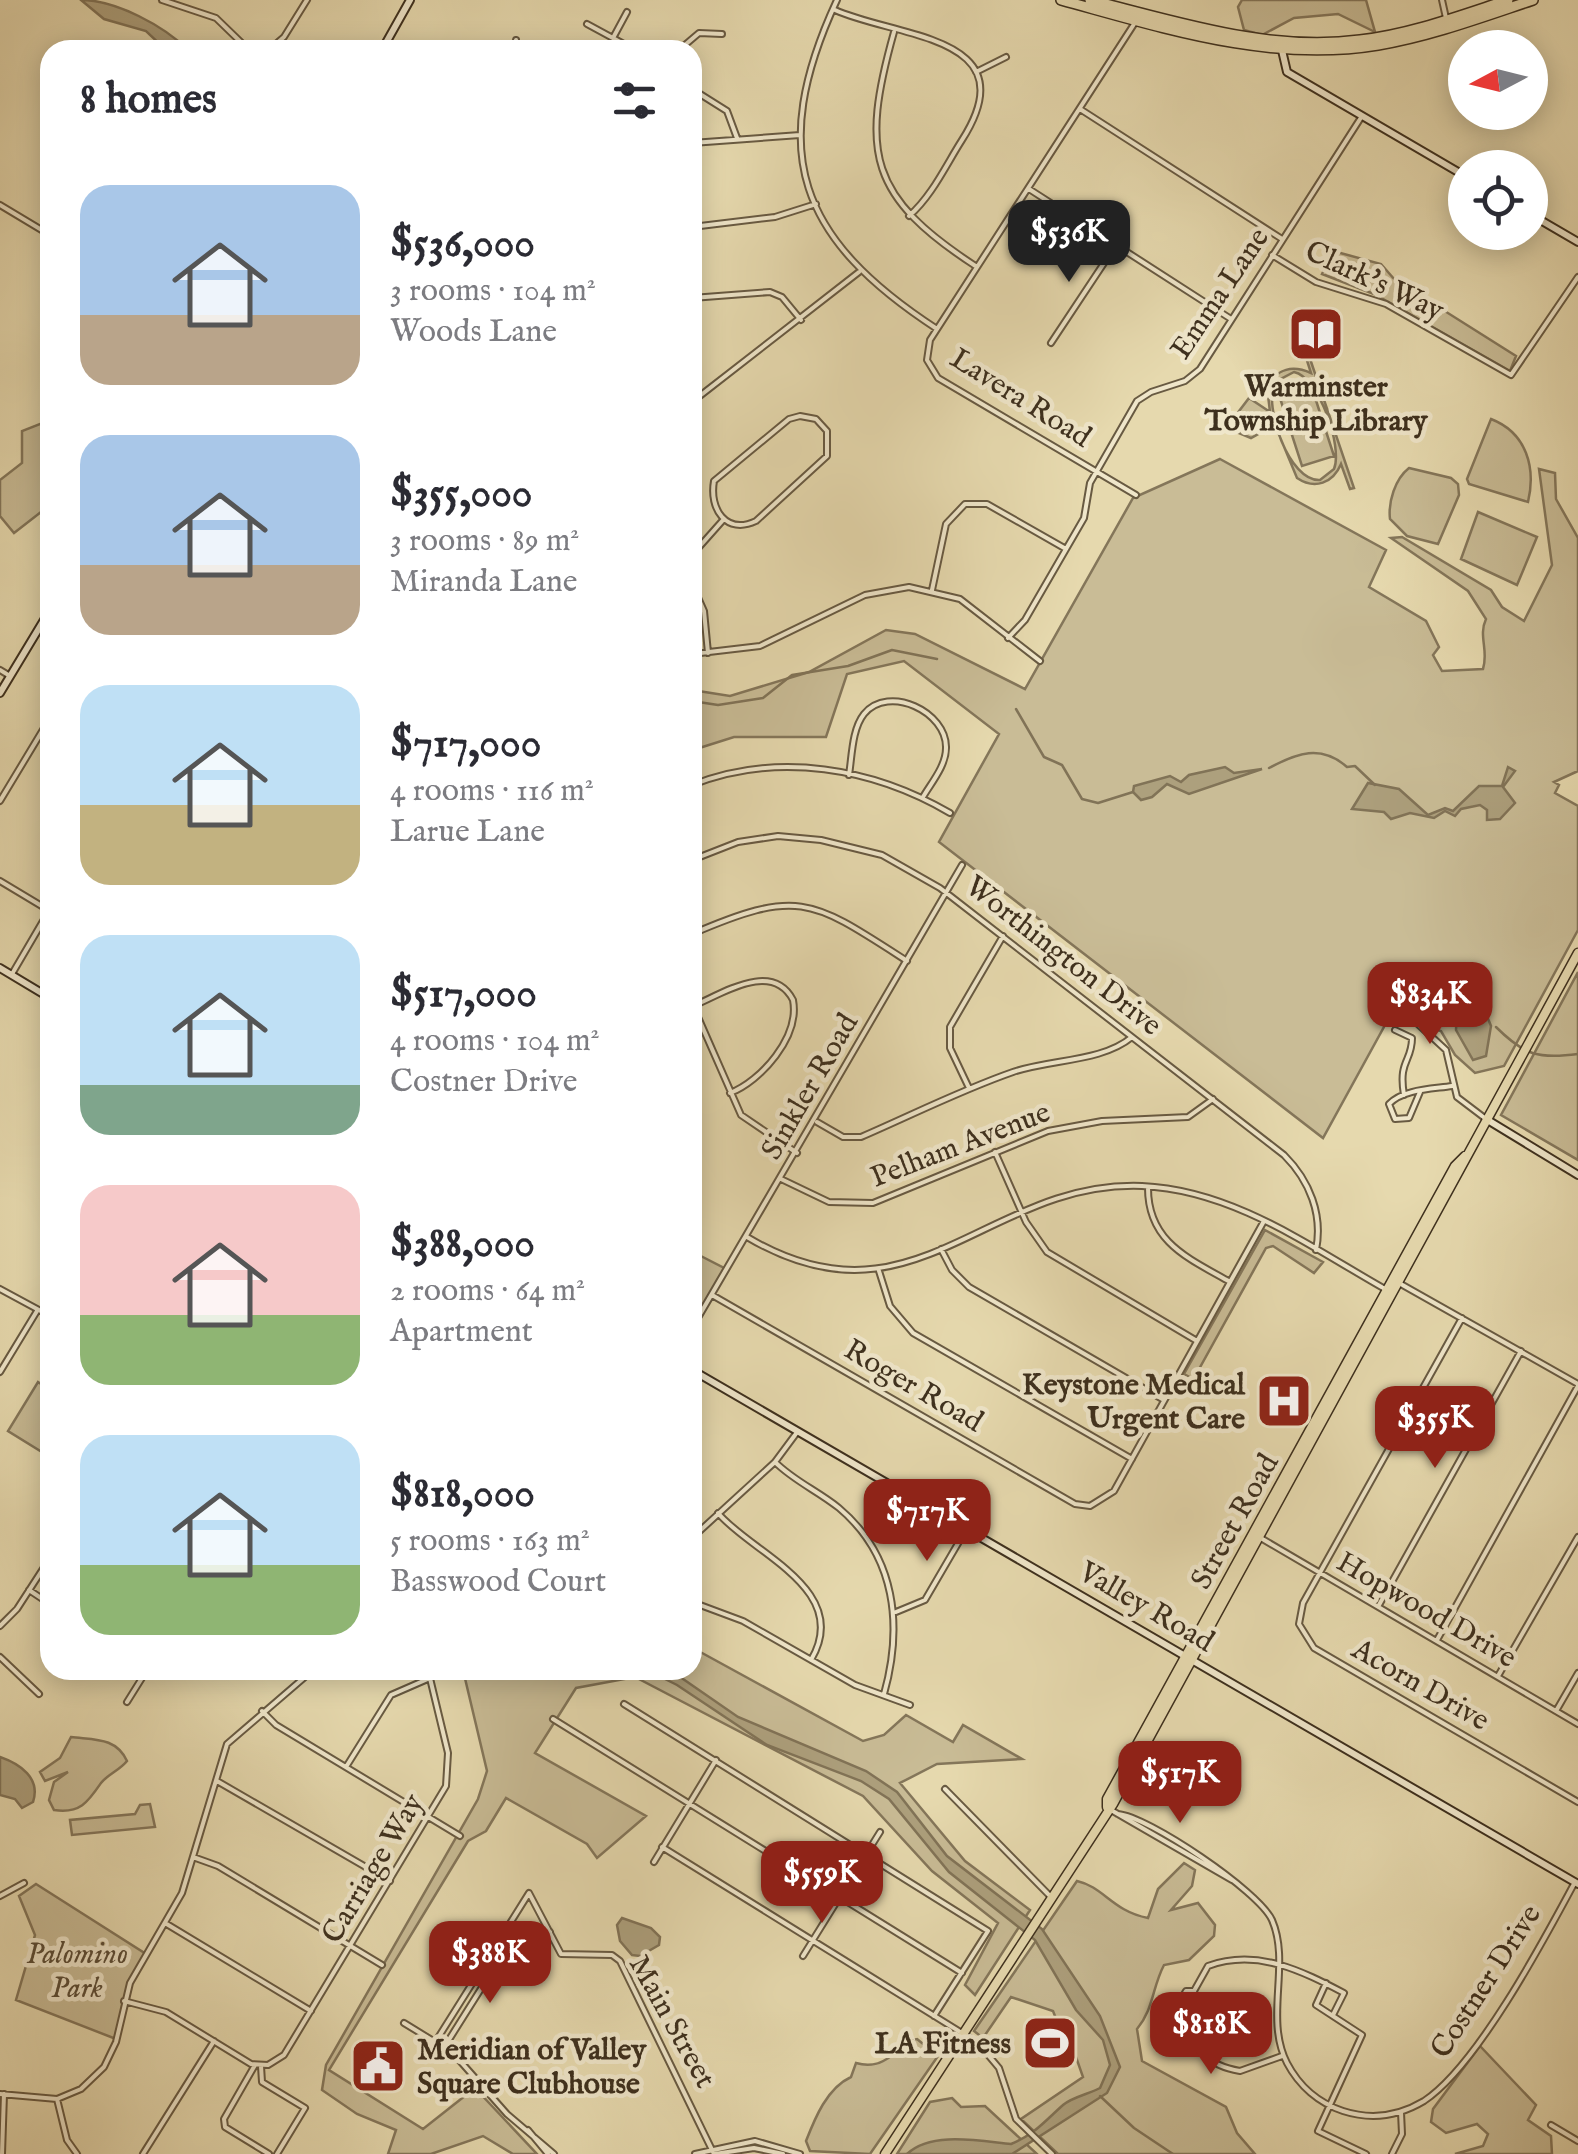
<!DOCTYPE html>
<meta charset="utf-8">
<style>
:root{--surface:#fff;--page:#f2f2f3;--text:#2b2b33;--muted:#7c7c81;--accent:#8f2418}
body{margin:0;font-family:"IM FELL English",serif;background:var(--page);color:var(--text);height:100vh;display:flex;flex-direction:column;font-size:38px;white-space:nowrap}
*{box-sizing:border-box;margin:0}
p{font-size:32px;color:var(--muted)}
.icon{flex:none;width:55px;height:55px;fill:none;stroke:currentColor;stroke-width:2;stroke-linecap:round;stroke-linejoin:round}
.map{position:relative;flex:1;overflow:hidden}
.sheet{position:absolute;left:40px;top:40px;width:662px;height:1640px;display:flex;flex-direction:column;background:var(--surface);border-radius:30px;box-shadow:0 5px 25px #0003}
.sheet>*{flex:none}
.needle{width:65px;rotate:263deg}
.controls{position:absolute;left:1448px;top:30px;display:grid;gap:20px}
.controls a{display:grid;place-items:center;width:100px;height:100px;border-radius:50%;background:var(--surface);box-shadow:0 5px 25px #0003;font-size:50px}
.price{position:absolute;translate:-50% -85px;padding:0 22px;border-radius:20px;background:var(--accent);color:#fff;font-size:32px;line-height:65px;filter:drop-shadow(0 2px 5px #0008)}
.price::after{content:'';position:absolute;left:50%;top:60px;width:30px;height:22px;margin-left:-15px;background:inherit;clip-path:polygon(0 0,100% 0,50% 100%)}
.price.current{background:#222;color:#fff}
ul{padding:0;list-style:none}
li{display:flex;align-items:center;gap:30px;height:250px;padding:0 40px}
li span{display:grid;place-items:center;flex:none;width:280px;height:200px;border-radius:30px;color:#555}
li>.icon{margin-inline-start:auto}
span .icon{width:120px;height:120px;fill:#fffc;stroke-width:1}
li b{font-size:42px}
h2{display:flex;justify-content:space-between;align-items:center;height:120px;padding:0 40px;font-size:42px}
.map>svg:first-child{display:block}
.green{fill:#c9bc96;stroke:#84765a;stroke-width:2.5;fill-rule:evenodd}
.water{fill:#ada07d;stroke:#817357;stroke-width:2.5}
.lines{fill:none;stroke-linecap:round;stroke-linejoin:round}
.stream{stroke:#817357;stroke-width:2.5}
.street-casing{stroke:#685a42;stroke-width:8}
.secondary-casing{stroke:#3e301e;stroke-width:10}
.primary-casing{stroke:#3e301e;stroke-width:11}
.highway-casing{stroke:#3e301e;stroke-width:12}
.street{stroke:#efe6ca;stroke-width:4}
.secondary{stroke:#efe6ca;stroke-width:6}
.primary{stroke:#e6d9ae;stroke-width:8}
.highway{stroke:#e6d9ae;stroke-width:9}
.labels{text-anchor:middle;stroke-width:9;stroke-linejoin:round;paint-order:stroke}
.street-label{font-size:30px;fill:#3e301e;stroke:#efe6ca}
.poi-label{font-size:30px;font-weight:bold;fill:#3e301e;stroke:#efe6ca;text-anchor:end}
.park-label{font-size:30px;font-style:italic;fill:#5a4c36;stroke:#efe6ca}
</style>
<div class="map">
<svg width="1578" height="2154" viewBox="0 0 1578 2154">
<rect width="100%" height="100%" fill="#e6d9ae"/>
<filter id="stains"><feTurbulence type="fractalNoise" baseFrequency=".002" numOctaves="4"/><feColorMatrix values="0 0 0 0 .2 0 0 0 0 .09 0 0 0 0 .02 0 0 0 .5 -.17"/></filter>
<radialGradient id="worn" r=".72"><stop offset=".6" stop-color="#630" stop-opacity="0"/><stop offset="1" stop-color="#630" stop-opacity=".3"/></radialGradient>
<path class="green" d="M1242,0h124l9,32 -37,-18 -44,4 -32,17 -18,-5 -6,-23z
M1333,251l48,13 28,32 31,12 76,48 -6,15 -136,-77 -52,-20z
M1306,347l48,141 -4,1 -9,-25c-8,19 -26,26 -44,14l-27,-65 -10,20 -9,5 -17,-7 -4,-8 19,-25 21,14 -3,-25c10,-19 26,-22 44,-14l-8,-25zM1294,372c25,5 49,75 40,97l-14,11c-31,2 -57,-74 -45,-98z
M1311,385l23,71 -32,10 -23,-71z
M1491,419c36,14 45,49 37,83l-59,-18 -2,-5z
M50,420v85l-36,28 -14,-17v-36l22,-17v-32z
M1220,459l166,91 -17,37 57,34 13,26 -6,8 9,16 41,-2c6,-18 -5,-33 3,-50l-18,-28 -77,-53 11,-1 89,53 11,17 22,14 28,-56 -13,-96 16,4 1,26 22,39v233l-24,11 5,3 -4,8 23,13v124l-74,136 -29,7 -20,-18 -14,-24 -51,-15 -67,122 -384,-296 60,-108 -95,-73 -57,13 -21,63h-92l-41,13 -1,-60 38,6 79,-24 77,-42 29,4 110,55 108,-191z
M1409,468l42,10 7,6 1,11 -21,49 -31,-8 -17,-17c-2,-17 5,-40 19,-51z
M1478,512l59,25 -20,48 -56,-26z
M1578,972v188l-77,-45z
M1265,1230l58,32 -9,11 -41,-27 -7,2 -68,123 3,3 -4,7 -13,-7z
M693,1252l35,18 -35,53z
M38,1382l12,8v67l-42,-26z
M693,1648l170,93 21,-6 22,-20 47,27 10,-17 59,34 -85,5 -37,19 65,78 65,49 -55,85 -10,-10 33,-62 -66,-52 -69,-75 -228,-119 -59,11 -41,65 111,63 -49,42 -10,-14 -81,-46 -20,33 -18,10 -139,229 94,59 52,-41 62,66h-24l-30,-18 -52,18h-43l8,-24 -39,-16 -35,-24 4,-25 152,-266 9,-28 -24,-101h229z
M71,1737c23,3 45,0 56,24 -7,9 -20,14 -26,22 -13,19 -21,31 -47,27l-5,-10 5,-18 14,-10 -23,9 -5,-9 20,-14z
M150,1804l5,23 -83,8 -2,-15 65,-6 5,-9z
M1184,1863l11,7 -3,16 -21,24 27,-7 17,22 -1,11 -25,24 -25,5c-12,23 -10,43 -27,64l5,32 84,46 11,26 18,21h-197l-37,-35 62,-42 -20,-57 -6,1 -4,-10 -42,-14 -28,41 -9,-7 103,-150c27,6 35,30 71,37l10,-29z
M36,1884l110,70 -19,36 -11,49 -100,-39 19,-65 -16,-39z
M917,2039l21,17 -68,98 -60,-3 -4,-10c9,-23 21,-53 45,-64l5,-14c20,6 36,-4 47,-21z
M1480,2046l56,59 -8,15 23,16 1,18h-97l28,-8 5,-12 -11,-10 -31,9 -15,-11 2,-13z
M952,2098l9,9 24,-1 52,48h-140l33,-52z"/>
<path class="water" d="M81,0c35,0 83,26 107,50h-22l-20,-19 -42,-12z
M1225,767l9,6 28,-4 -73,25 -22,-10 -15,13 -11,3 -8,-8 1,-6 36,-10 11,6 8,-7z
M1508,767l7,4 -12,16 12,16 -15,16 -13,1v-10l-7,-5 -19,4 -6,7 -10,-5 -11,7 -24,-5 -19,6 -7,-7 -32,-3 16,-26 31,6 29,26 17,-7 8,3 26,-25h23z
M1471,977l20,49 -5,30 -13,4 -17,-30 2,-43z
M647,1670h23l68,47 128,54 31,21 50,64 95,73 58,87 20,51 -13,26 -95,61h-105c24,-23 73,-13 104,-10 23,-9 34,-23 52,-39 9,-8 26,-11 37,-17l10,-23 -7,-25 -27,-30 -41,-70 -86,-68 -60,-73 -28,-18 -94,-36 -90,-60z
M0,1757c20,7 41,21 33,45l-11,6 -7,-9 -15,-4z
M622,1918l29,10 9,9 -1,8 -19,11 -8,-1 -12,-14 -3,-16z"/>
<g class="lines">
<path class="stream" d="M692,701l26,4 45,-7 29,-23 56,-9 44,-16 45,9
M1016,709l28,48 18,8 20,34 16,4 35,-11
M1269,768c28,-15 52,-24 78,-1l8,-1 20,19
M1496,1027c29,29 43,32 82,27
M1100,2096l34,32 39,26"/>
<g class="street-casing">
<path id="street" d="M162,0l54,18 33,32
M837,0c-71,153 -38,239 100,329
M1442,0l4,18
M835,10c62,28 194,25 127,130 -16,25 -30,56 -53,76
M1136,21l-206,319 -3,20 11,18 198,117
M587,24l48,26
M894,32c-34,121 -25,165 83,235
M613,38l14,-26
M269,50l15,-13 23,-37
M514,50l2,-10
M679,50l20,-17 23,1
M976,72l30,-15
M692,89l35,22 10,27
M1080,109l202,130
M692,143l108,-8
M1029,189l202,130
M0,205l50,30
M692,227l83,-10 41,-13
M1272,255l44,27 70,22 125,71 67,-98
M692,298l78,-6 12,5 19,23
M1051,343l65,-98
M692,402l167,-130
M800,416l16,3 11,12v25l-71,65c-30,14 -47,-12 -42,-40l75,-62z
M692,555l32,-36
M692,584l12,27 4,42
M932,590l14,-66 19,-20h22l79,45
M1008,638l17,-18 59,-102 6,-35 47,-82 14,-9 34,-11 15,-12 162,-253
M692,654l68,-8 105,-51 44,-8 51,12 80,62
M0,670l10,6
M849,775c3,-19 3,-46 15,-61 25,-30 83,-2 82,34 0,18 -15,35 -23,49
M692,785c86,-34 181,-17 258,28
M0,801l50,-83
M692,860l46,-18 40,-6 43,4 61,15 58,33 344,267c26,26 39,60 32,95
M0,881l50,30
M692,934c107,-46 119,-35 215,27
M12,974l38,-65
M1381,990l65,60 11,47 29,22
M693,1006c29,-12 79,-46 100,-6 7,37 -32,81 -63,93
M694,1008l47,107 56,38
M1395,1030l17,8c0,24 -14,22 -8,57
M969,1088l-19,-40v-21l53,-91
M1420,1092l-11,26 -14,1 -6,-15c14,-15 44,-15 63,-18
M817,1122l26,15h18c51,-22 100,-47 152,-65 38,-13 89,-10 119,-35
M995,1152l31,70 21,30 150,89
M781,1179l48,23 44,1 175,-72 54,-10 86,-4 25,-18
M1148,1188c0,54 40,70 82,94
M747,1237c166,99 239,-57 395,-51 91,4 167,60 243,103
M941,1249l11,21 17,17 195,113
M879,1271l11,35 23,27 219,126
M1399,1283l179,101
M0,1289l50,27
M712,1295l363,209 15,2 24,-15 150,-270
M1462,1318l-159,285 -4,21 15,24 264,154
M692,1328l270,-463
M0,1372l37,-61
M775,1462c19,19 43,29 64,46 57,48 64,118 45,186
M718,1513c33,40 135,76 93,147
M1259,1537l319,187
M692,1538l83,-76 23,-31
M29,1590l21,14
M692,1602l51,19 112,64 55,20
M1379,1605l142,-254
M896,1612l29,-12 42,-72
M0,1626l17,-17 33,-51
M1437,1640l141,-254
M0,1657l39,37
M1498,1676l80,-139
M127,1702l20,-32
M624,1704l364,227 -54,85
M262,1711l14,14 184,111
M1556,1711l22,-38
M553,1719l409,254
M346,1767l45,-72 39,-17
M217,1781l173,100
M945,1789l105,107
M1111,1810l121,70
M1118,1814c29,2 141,77 154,106 19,44 -8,98 15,143 12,23 32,40 56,48 28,9 56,5 81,-10 53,-35 120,-161 151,-219
M662,1847l316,196 21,25 17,51 36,35
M193,1857l25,9 164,99
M654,1862l62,-102
M0,1896l24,-13
M165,1923l146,88
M500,1941l6,8 10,1 34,-18
M803,1956l77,-124
M1326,1983l-10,22 46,30 -44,96 48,23
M1194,1991h-8l-6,10c20,27 6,61 60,70l42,-15
M124,2001l42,11 85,52 17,1 16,-10 162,-269 2,-33 -20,-83
M1185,2008l11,-3 -2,-14 14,-25c49,-18 94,5 136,27l-11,22
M404,2023l49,30 54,61 47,40
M436,2041l93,-148 32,61 51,1 8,6 94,193
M445,2046l61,-97
M255,2065l-31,54 1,8 44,27
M261,2066l1,16 43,26 -28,46
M0,2094l57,5 24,-10 23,-22 12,-25 14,-59 52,-90 45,-149 86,-74
M57,2099l10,41 10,14
M1551,2125l27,16
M528,2130l20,24
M2,2154l2,-60
M143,2154l71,-113
M695,2154l60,-13 45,13
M715,2154l39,-6 29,6
M1392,2154l10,-20 -1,-22"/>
</g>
<g class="secondary-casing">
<path id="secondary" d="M1281,46l6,26 178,104
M382,50l28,-50
M1530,214l48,28
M0,693l50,-83
M0,968l50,30
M1486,1119l92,56
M692,1370l886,514"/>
</g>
<g class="primary-casing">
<path id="primary" d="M1107,1807v-8l348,-633 10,-10
M885,2154l228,-350 465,-851"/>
</g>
<g class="highway-casing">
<path id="highway" d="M1061,0c103,28 209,63 317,45 53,-9 104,-28 155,-45
M1090,0c89,22 178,52 270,40 51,-6 99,-24 148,-40"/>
</g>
<use href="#street" class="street"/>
<use href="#secondary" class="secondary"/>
<use href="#primary" class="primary"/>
<use href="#highway" class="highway"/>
</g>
<defs>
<g id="library-square" transform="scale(2.875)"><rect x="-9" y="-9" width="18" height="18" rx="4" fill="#8f2418" stroke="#efe6ca"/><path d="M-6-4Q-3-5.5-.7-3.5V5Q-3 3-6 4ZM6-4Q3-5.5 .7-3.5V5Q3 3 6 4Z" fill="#fff"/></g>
<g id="hospital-square" transform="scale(2.875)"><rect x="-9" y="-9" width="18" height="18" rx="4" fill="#8f2418" stroke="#efe6ca"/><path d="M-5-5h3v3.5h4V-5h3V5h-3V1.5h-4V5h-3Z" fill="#fff"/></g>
<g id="stadium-square" transform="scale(2.875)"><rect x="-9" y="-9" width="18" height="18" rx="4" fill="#8f2418" stroke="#efe6ca"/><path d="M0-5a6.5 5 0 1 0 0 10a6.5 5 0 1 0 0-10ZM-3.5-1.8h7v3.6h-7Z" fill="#fff"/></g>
<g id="civic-square" transform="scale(2.875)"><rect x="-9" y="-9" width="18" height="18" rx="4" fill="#8f2418" stroke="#efe6ca"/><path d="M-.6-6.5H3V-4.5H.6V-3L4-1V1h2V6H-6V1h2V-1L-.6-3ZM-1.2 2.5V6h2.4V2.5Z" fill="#fff"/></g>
</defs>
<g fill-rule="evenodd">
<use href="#library-square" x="1316" y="334"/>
<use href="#hospital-square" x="1284" y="1401"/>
<use href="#stadium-square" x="1050" y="2043"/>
<use href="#civic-square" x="378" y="2066"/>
</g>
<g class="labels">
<g class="street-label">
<text transform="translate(1375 280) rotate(25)" y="10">Clark's Way</text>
<text transform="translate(1219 293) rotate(-56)" y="10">Emma Lane</text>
<text transform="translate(1021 397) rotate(32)" y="10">Lavera Road</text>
<text transform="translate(1064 955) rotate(38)" y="10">Worthington Drive</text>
<text transform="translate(809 1086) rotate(-60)" y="10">Sinkler Road</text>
<text transform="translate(960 1144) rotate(-21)" y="10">Pelham Avenue</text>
<text transform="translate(914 1385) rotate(30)" y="10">Roger Road</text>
<text transform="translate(1234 1521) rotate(-61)" y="10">Street Road</text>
<text transform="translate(1147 1606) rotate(30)" y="10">Valley Road</text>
<text transform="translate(1427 1609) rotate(30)" y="10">Hopwood Drive</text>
<text transform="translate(1421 1684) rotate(30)" y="10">Acorn Drive</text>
<text transform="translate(372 1868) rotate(-59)" y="10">Carriage Way</text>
<text transform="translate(1485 1981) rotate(-57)" y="10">Costner Drive</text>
<text transform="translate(673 2021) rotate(61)" y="10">Main Street</text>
</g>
<g class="poi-label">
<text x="1316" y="396" text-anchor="middle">Warminster<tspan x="1316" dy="34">Township Library</tspan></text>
<text x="1245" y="1394">Keystone Medical<tspan x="1245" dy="34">Urgent Care</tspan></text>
<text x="1011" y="2053">LA Fitness</text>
<text x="417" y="2059" text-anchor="start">Meridian of Valley<tspan x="417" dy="34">Square Clubhouse</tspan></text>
</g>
<g class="park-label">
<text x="77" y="1963">Palomino<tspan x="77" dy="34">Park</tspan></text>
</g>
</g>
<rect width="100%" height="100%" filter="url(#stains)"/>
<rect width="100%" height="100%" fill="url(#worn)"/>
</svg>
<div class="controls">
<a><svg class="needle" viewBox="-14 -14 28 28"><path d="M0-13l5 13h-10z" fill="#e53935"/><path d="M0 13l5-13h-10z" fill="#7c7c81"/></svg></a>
<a><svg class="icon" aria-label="locate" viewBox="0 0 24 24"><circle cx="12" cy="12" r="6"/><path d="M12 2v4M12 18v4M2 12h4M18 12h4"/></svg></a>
</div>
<b class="price current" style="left:1069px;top:285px">$536K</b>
<b class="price" style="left:1430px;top:1047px">$834K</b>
<b class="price" style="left:1435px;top:1471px">$355K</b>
<b class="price" style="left:927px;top:1564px">$717K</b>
<b class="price" style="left:1180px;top:1826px">$517K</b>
<b class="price" style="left:822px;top:1926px">$559K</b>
<b class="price" style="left:490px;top:2006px">$388K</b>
<b class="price" style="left:1211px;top:2077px">$818K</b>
<section class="sheet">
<h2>8 homes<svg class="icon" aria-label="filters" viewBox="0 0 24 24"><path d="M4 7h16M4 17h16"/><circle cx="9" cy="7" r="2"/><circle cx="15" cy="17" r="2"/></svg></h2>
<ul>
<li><span style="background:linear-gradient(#a9c7e8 65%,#b9a48a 0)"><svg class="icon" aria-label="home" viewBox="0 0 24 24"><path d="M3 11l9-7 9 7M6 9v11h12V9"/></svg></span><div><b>$536,000</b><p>3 rooms · 104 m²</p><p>Woods Lane</p></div></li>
<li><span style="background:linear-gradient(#a9c7e8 65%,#b9a48a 0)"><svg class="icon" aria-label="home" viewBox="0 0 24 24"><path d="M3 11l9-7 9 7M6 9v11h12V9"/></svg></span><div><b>$355,000</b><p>3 rooms · 89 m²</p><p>Miranda Lane</p></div></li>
<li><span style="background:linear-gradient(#bfe0f5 60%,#c2b280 0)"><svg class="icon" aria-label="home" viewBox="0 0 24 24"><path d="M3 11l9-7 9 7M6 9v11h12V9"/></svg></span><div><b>$717,000</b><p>4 rooms · 116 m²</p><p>Larue Lane</p></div></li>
<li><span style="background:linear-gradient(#bfe0f5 75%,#7fa58c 0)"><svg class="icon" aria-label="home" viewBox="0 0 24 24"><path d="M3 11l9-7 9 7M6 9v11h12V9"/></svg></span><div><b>$517,000</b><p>4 rooms · 104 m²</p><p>Costner Drive</p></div></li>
<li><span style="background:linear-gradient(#f6c9c9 65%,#8fb573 0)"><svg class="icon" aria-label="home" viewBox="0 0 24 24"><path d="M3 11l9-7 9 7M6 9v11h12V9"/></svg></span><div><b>$388,000</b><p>2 rooms · 64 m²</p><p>Apartment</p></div></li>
<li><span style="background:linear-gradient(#bfe0f5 65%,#8fb573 0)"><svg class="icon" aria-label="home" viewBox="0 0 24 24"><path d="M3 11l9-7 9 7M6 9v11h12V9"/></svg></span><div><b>$818,000</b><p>5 rooms · 163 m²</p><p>Basswood Court</p></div></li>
</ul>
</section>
</div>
